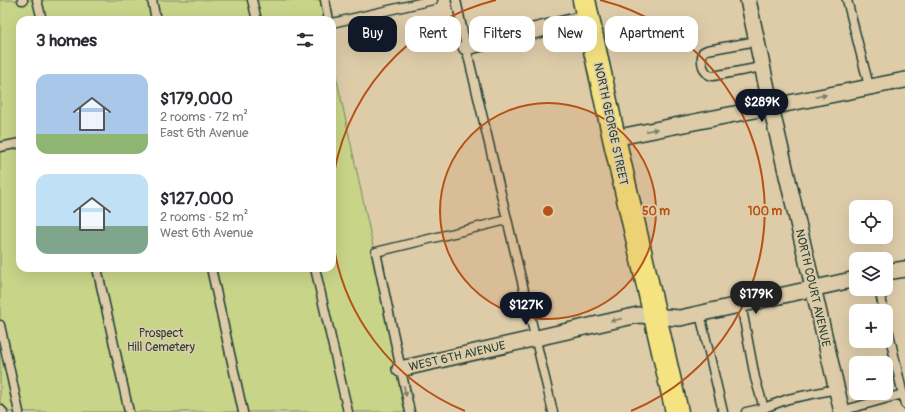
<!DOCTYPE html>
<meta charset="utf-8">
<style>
:root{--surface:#fff;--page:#f2f2f3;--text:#2b2b33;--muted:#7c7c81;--accent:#111827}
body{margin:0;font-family:Pangolin,sans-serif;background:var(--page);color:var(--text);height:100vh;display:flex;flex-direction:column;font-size:15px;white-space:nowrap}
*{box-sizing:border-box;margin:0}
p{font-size:13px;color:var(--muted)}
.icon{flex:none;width:22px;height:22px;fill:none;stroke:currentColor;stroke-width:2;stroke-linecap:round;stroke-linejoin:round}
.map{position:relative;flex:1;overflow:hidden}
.sheet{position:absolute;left:16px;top:16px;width:320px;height:256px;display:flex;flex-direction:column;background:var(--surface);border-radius:12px;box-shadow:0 4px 16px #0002}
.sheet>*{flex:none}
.banner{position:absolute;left:348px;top:16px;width:380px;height:36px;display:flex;gap:8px}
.tools{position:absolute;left:849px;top:200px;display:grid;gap:8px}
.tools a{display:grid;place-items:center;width:44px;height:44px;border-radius:8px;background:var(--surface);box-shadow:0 4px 16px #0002;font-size:20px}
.price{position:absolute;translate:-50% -34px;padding:0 9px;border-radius:14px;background:var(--accent);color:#fff;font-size:13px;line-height:26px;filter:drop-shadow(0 1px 2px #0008)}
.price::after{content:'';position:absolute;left:50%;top:24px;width:12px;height:9px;margin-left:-6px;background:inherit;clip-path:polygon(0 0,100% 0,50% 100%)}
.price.on{background:#222;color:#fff}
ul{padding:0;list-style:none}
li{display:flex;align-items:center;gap:12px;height:100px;padding:0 20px}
li span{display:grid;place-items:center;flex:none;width:112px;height:80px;border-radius:12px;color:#555}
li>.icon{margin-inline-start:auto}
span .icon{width:48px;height:48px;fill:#fffc;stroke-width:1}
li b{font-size:17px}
h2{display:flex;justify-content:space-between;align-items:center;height:48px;padding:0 20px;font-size:17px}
.chip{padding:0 14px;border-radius:12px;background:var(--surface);box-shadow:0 4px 16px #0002;font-size:14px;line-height:36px}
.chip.on{background:var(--accent);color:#fff}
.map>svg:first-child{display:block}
.green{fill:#c8d488;stroke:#74885e}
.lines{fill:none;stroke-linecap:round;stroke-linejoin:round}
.lane-casing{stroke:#1f3d34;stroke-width:11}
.street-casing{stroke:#1f3d34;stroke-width:18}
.primary-casing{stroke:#1f3d34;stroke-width:25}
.lane{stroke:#decca9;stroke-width:8}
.street{stroke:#decca9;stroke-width:15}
.primary{stroke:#f5e382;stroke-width:22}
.oneway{fill:#757d69}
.ring{fill:none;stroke:#b65216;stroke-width:2}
.labels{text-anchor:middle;stroke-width:3.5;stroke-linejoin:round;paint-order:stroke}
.street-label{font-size:12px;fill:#1f3d34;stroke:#decca9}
.park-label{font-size:12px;fill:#274538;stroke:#decca9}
.centre{fill:#b65216;stroke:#decca9;stroke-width:2}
.ring-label{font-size:12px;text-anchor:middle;font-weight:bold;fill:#b65216;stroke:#decca9;stroke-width:3.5;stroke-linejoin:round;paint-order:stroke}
</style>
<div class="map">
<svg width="905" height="412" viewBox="0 0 905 412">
<rect width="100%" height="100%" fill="#decca9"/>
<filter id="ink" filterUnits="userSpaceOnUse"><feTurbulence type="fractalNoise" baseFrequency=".025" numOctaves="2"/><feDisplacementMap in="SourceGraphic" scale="8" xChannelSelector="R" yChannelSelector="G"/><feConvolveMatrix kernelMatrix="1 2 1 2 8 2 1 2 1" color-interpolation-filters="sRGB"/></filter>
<g filter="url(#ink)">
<path class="green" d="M0,0h320l4,20h-304v248h312v-211l77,355h-409z"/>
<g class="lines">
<g class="lane-casing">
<path id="lane" d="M22,0h1
M37,0l5,20
M152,0l4,20
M252,0l5,20
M325,0l4,20
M456,0l10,47 87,365
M847,0l22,86
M332,23l101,-23
M757,41l-50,9 -4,2c-3,9 0,23 10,24l49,-9
M0,147l20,-4
M97,268l32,144
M211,268l32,144
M315,268l33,144
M879,289l5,22
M741,304l14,74 9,30
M700,314l23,98
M886,320l19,84
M0,325l19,87
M0,409l3,3
M841,411l62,-17
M410,412l-34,-160 131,-32
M746,412l18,-4 24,-9 48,-10"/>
</g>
<g class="street-casing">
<path id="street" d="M748,0l23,107 71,305
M466,47l122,-29
M614,138l291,-58
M886,272l19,-3
M400,369l238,-54 42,3 176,-39"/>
</g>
<g class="primary-casing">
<path id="primary" d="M584,0l30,138 63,274"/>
</g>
<use href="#lane" class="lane"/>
<use href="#street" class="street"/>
<use href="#primary" class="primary"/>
</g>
<defs><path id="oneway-solid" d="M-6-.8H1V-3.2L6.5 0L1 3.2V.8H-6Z"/></defs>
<g class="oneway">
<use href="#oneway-solid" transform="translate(821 96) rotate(-12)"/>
<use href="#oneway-solid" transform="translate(652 130) rotate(-11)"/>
<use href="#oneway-solid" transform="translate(616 320) rotate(167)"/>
<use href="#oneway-solid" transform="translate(405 391) rotate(77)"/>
</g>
</g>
<circle cx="548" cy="211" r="108" fill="#b65216" fill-opacity=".12"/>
<g class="ring">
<circle cx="548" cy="211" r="108"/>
<path d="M465 411A217 217 0 0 1 332 234M332 188A217 217 0 0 1 496 0M600 0A217 217 0 0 1 631 411"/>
</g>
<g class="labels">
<g class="street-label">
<text transform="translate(611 124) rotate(78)" y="4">NORTH GEORGE STREET</text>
<text transform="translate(813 288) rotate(77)" y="4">NORTH COURT AVENUE</text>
<text transform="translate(457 356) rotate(-13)" y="4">WEST 6TH AVENUE</text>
</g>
<g class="park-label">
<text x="161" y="337">Prospect<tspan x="161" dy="14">Hill Cemetery</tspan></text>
</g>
</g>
<circle cx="548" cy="211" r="6" class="centre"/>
<g class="ring-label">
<text x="656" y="215">50 m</text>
<text x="765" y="215">100 m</text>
</g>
</svg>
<div class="tools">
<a><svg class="icon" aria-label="locate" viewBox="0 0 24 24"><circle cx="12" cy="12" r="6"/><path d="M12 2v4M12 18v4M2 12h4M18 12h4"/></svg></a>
<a><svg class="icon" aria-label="layers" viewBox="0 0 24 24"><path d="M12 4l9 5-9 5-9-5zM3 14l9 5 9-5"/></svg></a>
<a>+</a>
<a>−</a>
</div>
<b class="price" style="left:762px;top:123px">$289K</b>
<b class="price on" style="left:756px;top:315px">$179K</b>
<b class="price" style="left:526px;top:326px">$127K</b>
<div class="banner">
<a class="chip on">Buy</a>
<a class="chip">Rent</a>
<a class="chip">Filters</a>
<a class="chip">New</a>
<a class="chip">Apartment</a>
</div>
<section class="sheet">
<h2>3 homes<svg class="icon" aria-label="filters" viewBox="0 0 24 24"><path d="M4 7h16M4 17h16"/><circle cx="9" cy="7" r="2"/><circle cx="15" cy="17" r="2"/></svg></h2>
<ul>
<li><span style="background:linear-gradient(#a9c7e8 75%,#8fb573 0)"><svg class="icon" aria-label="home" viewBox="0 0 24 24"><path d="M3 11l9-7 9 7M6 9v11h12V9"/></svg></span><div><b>$179,000</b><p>2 rooms · 72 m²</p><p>East 6th Avenue</p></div></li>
<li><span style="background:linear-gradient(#bfe0f5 65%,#7fa58c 0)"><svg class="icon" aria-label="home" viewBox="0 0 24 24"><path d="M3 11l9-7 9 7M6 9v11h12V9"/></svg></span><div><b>$127,000</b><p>2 rooms · 52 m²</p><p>West 6th Avenue</p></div></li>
</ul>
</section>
</div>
